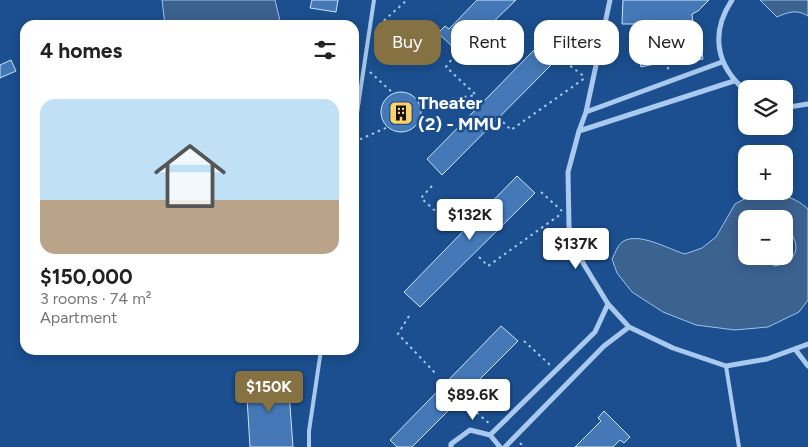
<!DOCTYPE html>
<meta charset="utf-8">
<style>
:root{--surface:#fff;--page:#f2f2f2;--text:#222;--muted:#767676;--line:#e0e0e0;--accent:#857141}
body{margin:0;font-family:Figtree,sans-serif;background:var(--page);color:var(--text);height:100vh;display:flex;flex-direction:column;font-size:19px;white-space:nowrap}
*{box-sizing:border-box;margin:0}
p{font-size:16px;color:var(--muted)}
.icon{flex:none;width:28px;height:28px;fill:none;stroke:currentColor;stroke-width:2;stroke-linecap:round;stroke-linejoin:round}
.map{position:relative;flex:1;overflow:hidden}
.drawer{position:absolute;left:20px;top:20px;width:339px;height:335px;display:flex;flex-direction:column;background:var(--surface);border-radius:15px;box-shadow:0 2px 12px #0003}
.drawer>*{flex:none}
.top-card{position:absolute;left:374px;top:20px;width:359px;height:45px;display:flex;gap:10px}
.buttons{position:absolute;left:738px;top:80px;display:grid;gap:10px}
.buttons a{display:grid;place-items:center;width:55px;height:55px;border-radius:10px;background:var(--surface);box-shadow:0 2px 12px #0003;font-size:25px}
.price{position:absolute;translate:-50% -42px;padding:0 11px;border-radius:5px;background:#fff;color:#222;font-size:16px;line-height:32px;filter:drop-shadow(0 1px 2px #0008)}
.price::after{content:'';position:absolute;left:50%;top:30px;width:15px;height:11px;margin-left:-8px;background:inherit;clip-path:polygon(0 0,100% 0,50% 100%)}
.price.on{background:var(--accent);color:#fff}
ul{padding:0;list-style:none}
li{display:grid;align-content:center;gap:10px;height:265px;padding:0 20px}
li+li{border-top:1px solid var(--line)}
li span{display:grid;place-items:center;height:155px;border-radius:15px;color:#555}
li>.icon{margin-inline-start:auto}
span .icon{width:90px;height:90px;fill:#fffc;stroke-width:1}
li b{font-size:21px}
h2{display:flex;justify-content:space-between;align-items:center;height:60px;padding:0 20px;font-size:21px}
.tag{padding:0 18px;border-radius:15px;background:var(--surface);box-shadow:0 2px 12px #0003;font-size:18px;line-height:45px}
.tag.on{background:var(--accent);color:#fff}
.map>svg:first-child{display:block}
.water{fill:#3c6290;stroke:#9cc4f0;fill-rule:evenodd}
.building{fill:#4478b7;stroke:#cfe3fa}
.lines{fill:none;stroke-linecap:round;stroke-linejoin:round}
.path{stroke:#a9c9ee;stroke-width:2;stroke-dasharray:2.5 4;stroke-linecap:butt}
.lane{stroke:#a9c9ee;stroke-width:4}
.street{stroke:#a9c9ee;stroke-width:5}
.labels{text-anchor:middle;stroke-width:5;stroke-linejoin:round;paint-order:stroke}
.poi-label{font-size:18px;font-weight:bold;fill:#fff;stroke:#1b4f8f;text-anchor:start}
</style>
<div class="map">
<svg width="808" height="447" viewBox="0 0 808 447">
<rect width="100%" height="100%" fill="#1b4f8f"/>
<path class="water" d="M162,0h113l6,25h-116z
M760,0h48v16c-11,-7 -20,-4 -31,1z
M758,194c20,0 35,1 50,15v91l-9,12 -31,15 -33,3 -39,-5 -33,-13 -31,-20 -15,-19 -5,-14c3,-5 5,-13 10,-17 16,-11 46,7 63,12l17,-6 14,-11 19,-33 13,-7zM746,219h38v7c19,16 15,37 -10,40l-11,-10h-17z"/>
<path class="building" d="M312,0h26l-2,12 -26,-4z
M477,0h39l-29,28 -18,35 -8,-9 -3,3 -6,-6 2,-3 -16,-15 7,-7 4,3z
M623,0h86l-11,11 -6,3 2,21 5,-1 4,25 -25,5 -1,-5 -36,8 -4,-16 1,-27h-16z
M538,46l17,15 -113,114 -15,-16z
M11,60l5,11 -16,7v-13z
M381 112a20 20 0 1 1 40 0a20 20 0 1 1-40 0Z
M517,176l18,17 -115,114 -16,-15z
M501,326l17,15 -106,106h-15l-7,-7z
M288,378l5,69h-43l-4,-66z
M604,411l26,26 -6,6 -4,-3 -7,7h-38l26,-26 -3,-3z"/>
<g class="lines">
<path class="path" d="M379,25l28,-25
M455,55l-9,12 30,28
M665,61l5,12
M565,62l20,15
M370,72l24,22
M419,104l57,-9
M503,122l8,8 74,-52
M354,142l34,-15
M432,186l-11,12 32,29
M541,192l21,19
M479,257l9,9 73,-52
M409,316l-11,18 39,41
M524,341l26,24
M462,400l29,25
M520,443l4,4"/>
<path class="lane" d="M354,133l20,-133
M726,366l13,81
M309,447v-16l12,-81"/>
<path class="street" d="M610,0l-24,112 -7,19 -11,41 1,55 14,36 25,41 21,23 44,21 53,18 41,-7 41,-15
M732,0c-22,33 -16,66 14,91
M784,106l5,1 19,-3
M586,112l136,-50
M579,131l155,-50
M795,349l13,17
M490,435l105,-103 13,-28
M451,447v-3l19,-14 20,5 10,12
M505,447l99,-101 25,-19"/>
</g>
<defs>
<g id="building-square" transform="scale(1.25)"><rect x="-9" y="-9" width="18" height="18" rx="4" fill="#ffd166" stroke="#1b4f8f"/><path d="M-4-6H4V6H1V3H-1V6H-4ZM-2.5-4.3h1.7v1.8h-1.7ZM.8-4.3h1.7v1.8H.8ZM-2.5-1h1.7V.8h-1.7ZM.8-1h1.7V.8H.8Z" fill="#111"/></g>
</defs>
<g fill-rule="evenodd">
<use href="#building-square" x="401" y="113"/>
</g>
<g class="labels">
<g class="poi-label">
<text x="418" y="109">Theater<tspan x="418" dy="21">(2) - MMU</tspan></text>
</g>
</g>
</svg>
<div class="buttons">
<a><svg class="icon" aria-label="layers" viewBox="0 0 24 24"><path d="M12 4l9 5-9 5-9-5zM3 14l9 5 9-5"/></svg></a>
<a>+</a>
<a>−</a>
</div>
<b class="price" style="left:470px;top:241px">$132K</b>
<b class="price" style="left:576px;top:270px">$137K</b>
<b class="price on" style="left:269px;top:413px">$150K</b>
<b class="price" style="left:473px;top:421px">$89.6K</b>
<div class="top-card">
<a class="tag on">Buy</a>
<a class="tag">Rent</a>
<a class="tag">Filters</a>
<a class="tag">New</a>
</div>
<section class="drawer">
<h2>4 homes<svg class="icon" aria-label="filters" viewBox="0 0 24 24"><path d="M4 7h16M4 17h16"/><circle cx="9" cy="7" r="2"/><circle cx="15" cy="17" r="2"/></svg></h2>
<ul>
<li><span style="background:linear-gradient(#bfe0f5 65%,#b9a48a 0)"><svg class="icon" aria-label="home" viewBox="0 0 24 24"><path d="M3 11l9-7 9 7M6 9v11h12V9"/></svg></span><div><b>$150,000</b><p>3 rooms · 74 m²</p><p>Apartment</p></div></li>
</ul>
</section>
</div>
